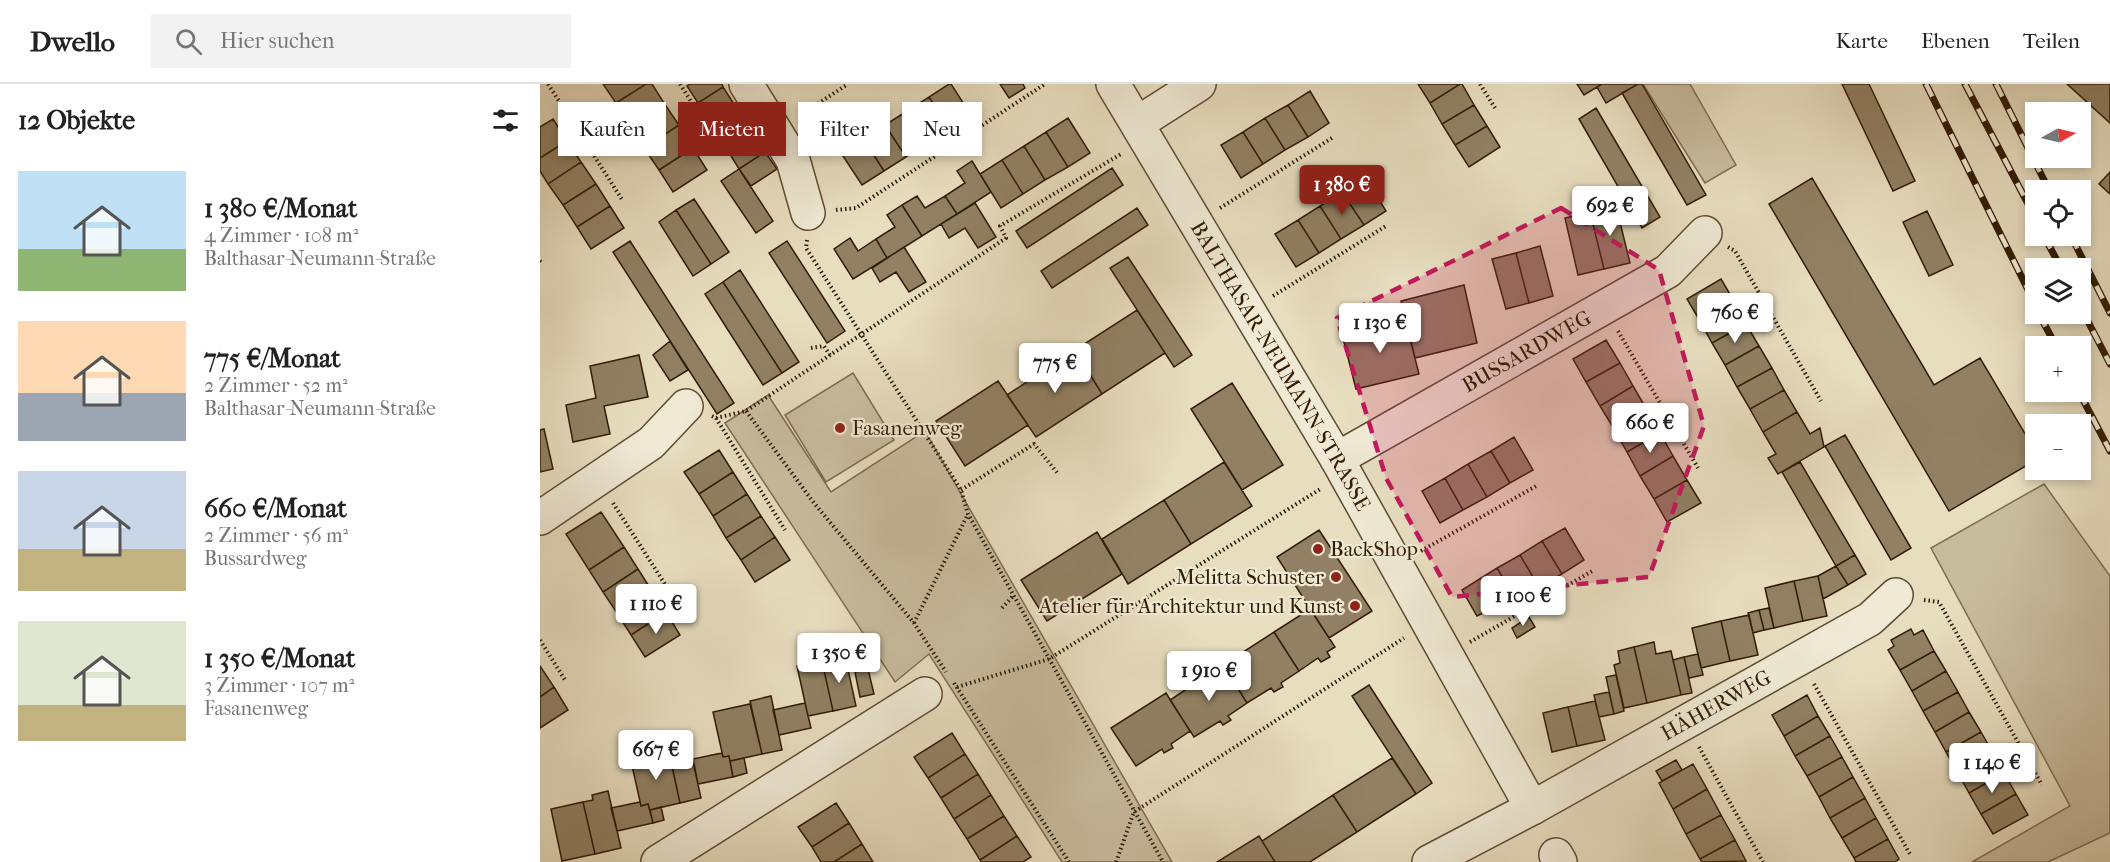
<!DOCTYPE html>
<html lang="de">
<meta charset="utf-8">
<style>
:root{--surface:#fff;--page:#f2f2f2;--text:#222;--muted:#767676;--line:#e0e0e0;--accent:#8f2418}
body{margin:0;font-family:"IM FELL French Canon",serif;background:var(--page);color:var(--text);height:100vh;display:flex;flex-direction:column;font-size:22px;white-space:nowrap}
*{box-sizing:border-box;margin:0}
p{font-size:20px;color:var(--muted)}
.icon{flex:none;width:33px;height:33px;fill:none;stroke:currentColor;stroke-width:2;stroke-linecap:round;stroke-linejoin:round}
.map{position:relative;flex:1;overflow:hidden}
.side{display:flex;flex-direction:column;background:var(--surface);width:540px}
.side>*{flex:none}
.hud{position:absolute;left:18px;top:18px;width:570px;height:54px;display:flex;gap:12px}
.needle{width:39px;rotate:82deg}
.buttons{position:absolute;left:1485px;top:18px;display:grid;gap:12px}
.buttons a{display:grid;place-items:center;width:66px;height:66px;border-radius:0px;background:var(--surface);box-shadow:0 3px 9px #0003;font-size:30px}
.price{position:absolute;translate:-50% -51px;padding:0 14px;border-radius:6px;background:#fff;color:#222;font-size:20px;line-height:39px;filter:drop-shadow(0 2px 3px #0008)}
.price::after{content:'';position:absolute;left:50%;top:36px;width:18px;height:14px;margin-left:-9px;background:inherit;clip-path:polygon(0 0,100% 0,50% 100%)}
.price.on{background:var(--accent);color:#fff}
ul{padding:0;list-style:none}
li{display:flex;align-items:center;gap:18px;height:150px;padding:0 18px}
li span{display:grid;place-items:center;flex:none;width:168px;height:120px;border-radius:0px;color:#555}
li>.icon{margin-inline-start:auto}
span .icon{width:72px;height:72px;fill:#fffc;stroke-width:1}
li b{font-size:26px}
h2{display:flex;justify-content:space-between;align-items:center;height:72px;padding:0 18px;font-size:26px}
.pill{padding:0 21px;border-radius:0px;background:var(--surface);box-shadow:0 3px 9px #0003;font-size:21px;line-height:54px}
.pill.on{background:var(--accent);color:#fff}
header{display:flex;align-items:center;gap:36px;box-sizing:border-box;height:84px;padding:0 30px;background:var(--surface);border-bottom:2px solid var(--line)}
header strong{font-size:28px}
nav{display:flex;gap:33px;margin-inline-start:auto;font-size:21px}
.search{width:420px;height:54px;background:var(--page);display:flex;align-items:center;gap:15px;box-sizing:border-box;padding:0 21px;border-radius:0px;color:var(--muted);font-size:22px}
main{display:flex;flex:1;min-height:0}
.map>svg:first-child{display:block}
.green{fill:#c8bc9f;stroke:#7e6c50;stroke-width:1.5}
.building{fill:#918063;stroke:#331c00;stroke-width:1.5}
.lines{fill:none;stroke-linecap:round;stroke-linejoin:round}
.minor-casing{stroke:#604c30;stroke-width:36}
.path{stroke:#331c00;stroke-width:4;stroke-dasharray:1.5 3;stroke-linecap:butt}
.minor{stroke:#efe9d5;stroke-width:33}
.rail-casing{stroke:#331c00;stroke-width:7}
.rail{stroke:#efe9d5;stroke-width:4.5;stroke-dasharray:14;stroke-linecap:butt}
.marked{fill:#c2185b;fill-opacity:0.2;stroke:#c2185b;stroke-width:4.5;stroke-dasharray:12 8;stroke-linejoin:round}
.poi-dot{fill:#8f2418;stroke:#efe9d5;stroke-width:2}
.labels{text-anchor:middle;stroke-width:4.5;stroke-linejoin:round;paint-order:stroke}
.street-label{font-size:21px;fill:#331c00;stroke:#efe9d5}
.poi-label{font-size:21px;fill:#331c00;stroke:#efe9d5;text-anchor:start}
</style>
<header>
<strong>Dwello</strong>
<div class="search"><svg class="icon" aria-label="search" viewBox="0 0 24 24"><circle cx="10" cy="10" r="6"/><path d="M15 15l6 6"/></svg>Hier suchen</div>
<nav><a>Karte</a><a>Ebenen</a><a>Teilen</a></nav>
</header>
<main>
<section class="side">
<h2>12 Objekte<svg class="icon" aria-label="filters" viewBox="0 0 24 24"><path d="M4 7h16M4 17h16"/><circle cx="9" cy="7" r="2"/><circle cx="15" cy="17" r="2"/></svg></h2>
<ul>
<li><span style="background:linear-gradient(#bfe0f5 65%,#8fb573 0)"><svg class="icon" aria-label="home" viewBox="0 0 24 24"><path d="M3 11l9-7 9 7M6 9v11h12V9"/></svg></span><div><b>1 380 €/Monat</b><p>4 Zimmer · 108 m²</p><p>Balthasar-Neumann-Straße</p></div></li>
<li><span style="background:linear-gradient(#ffd9b3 60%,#9aa5b1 0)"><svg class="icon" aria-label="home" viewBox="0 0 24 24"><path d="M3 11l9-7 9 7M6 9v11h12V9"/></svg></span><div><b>775 €/Monat</b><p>2 Zimmer · 52 m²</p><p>Balthasar-Neumann-Straße</p></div></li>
<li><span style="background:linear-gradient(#c9d6e8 65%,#c2b280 0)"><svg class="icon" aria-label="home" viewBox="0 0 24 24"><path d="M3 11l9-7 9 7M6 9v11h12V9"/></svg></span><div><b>660 €/Monat</b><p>2 Zimmer · 56 m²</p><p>Bussardweg</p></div></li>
<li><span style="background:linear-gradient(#dfe7d0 70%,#c2b280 0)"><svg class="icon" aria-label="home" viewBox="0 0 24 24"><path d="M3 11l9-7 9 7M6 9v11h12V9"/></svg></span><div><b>1 350 €/Monat</b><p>3 Zimmer · 107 m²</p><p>Fasanenweg</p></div></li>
</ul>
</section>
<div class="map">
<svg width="1570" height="778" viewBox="0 0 1570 778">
<rect width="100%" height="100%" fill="#e7ddbf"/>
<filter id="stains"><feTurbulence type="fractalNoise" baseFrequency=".00333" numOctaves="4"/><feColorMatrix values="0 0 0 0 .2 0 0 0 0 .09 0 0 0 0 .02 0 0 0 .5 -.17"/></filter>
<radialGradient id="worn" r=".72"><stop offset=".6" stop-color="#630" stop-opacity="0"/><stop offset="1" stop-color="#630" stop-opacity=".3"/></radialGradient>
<path class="green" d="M1103,0h47l46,81 -31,18z
M313,289l41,67 -68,42 -41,-67z
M228,311l63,97 94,-61 247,431h-110l-133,-208 -34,28 -170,-259z
M1504,400l66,92v257l-62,29h-76l98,-56 -139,-258z"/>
<path class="building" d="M63,0h43l-30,19z
M106,0h6l12,19 -34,22 -14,-22z
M150,0h32l1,3 -25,16 -11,-17z
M409,0h2l20,31 -22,14 -20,-32z
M460,0h23l2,4 -16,10z
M878,0h42l-30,19z
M920,0h2l12,21 -32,19 -12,-21z
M1037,0h25l-18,11z
M1062,0h36l-32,19 -9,-16z
M1098,0h4l64,111 -19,10 -65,-112z
M1302,0h27l46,97 -22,10z
M1527,0h43v39z
M183,3l11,17 -26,16 -10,-17z
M770,7l19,32 -21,14 -20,-32z
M389,13l20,32 -21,14 -21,-32z
M124,19l15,22 -35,23 -14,-23z
M748,21l20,32 -23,13 -20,-32z
M934,21l13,21 -32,19 -13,-21z
M1056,24l64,109 -18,11 -63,-109z
M367,27l21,32 -22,14 -21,-32z
M528,34l22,35 -22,14 -22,-35z
M725,34l20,32 -22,14 -20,-32z
M13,35l14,22 -27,17v-31z
M139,41l14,23 -34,22 -15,-22z
M345,41l21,32 -22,14 -21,-33z
M947,42l13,21 -31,20 -14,-22z
M506,48l22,35 -23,13 -21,-34z
M703,48l20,32 -22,14 -20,-33z
M214,50l11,18 -26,17 -11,-18z
M323,54l21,33 -22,14 -21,-32z
M27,57l14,21 -33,22 -8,-13v-13z
M484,62l21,34 -22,14 -21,-34z
M153,64l14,22 -34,22 -14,-22z
M225,68l12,17 -26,17 -12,-17z
M462,76l21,34 -22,14 -21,-34z
M432,77l19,31 -34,22 -12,-18 20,-13 -8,-12z
M41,78l15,22 -33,21 -15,-21z
M572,84l11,17 -96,63 -11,-17z
M199,85l34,52 -17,12 -35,-52z
M1570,88v22l-11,-10z
M825,93l21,34 -22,14 -22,-33z
M1272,94l122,207 46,-27 56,94v8l-87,51 -180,-307z
M56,100l14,22 -33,21 -14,-22z
M802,108l22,33 -23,14 -21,-33z
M377,112l8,12 20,-12 12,18 -35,22 -20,-31z
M154,115l35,53 -18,12 -35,-54z
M435,119l21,34 -18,11 -13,-20 -16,10 -8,-14z
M362,121l20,31 -35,22 -11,-19 19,-12 -8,-12z
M70,122l14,22 -33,21 -14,-22z
M780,122l21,33 -22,14 -21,-33z
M1076,122l14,57 -26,6 -14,-57z
M597,124l11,17 -96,63 -11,-17z
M136,126l35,54 -18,12 -34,-54z
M1387,127l26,54 -24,11 -26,-54z
M1050,128l14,57 -26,6 -13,-57z
M758,136l21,33 -23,14 -21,-33z
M310,154l8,13 18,-12 11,19 -34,21 -19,-30z
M90,157l104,162 -17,11 -104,-162z
M247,157l58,90 -18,12 -58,-90z
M1000,162l13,50 -24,7 -13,-50z
M364,163l22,35 -17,10 -13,-20 -16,10 -8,-14z
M976,169l13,50 -23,6 -14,-50z
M588,173l64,98 -18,12 -64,-99z
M200,186l59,92 -17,11 -59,-91z
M1181,195l13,22 -34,20 -13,-22z
M183,198l59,91 -19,12 -58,-91z
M924,201l13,58 -62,15 -14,-57z
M1194,217l12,23 -34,19 -12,-22z
M597,226l28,43 -63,41 -27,-44z
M865,235l14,55 -63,15 -14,-55z
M1206,240l13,22 -34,19 -13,-22z
M1066,256l14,23 -34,19 -13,-23z
M130,257l18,29 -18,11 -17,-26z
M1219,262l13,22 -35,19 -12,-22z
M535,266l27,44 -66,43 -29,-42z
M99,271l9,42 -44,9 6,28 -37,8 -7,-37 30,-7 -6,-32z
M1080,279l13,23 -33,20 -14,-24z
M1232,284l12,22 -34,19 -13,-22z
M458,297l30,44 -63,41 -29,-45z
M692,299l51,82 -41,25 -51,-81z
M1093,302l14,24 -33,19 -14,-23z
M1244,306l13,22 -34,20 -13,-23z
M1107,326l13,23 -33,19 -13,-23z
M1257,328l13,22 10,-6 4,19 -46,27 -10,-16 8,-4 -13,-22z
M4,345l9,40 -13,3v-42z
M1120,349l13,23 -33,20 -13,-24z
M1305,351l66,113 -20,12 -66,-114z
M974,353l19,33 -23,13 -19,-32z
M179,366l14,22 -34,22 -15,-22z
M951,367l19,32 -23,14 -19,-33z
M1133,372l14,24 -33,19 -14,-23z
M684,378l28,44 -61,38 -27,-44z
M1260,378l55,93 -19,11 -54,-94z
M928,380l19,33 -24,13 -18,-32z
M193,388l14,22 -34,22 -14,-22z
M905,394l18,32 -23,13 -18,-32z
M1147,396l14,23 -34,19 -13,-23z
M207,410l14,22 -35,22 -13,-22z
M624,416l27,44 -63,40 -26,-45z
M61,428l23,35 -35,23 -23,-36z
M221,432l14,21 -34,23 -15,-22z
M1025,444l19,32 -22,14 -20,-33z
M779,446l53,81 -43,27 -52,-81z
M557,448l25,42 -75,47 -26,-41z
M235,453l15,23 -35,22 -14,-22z
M1002,457l20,33 -23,13 -19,-32z
M84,463l14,22 -35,23 -14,-22z
M980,471l19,32 -22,14 -20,-33z
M1315,471l11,19 -18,11 -12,-19z
M1296,482l12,19 -25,14 -5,-23z
M957,484l20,33 -23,13 -3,-5 -14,7 -15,-26z
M98,485l14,22 -35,22 -14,-21z
M1278,492l9,40 -24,5 -9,-40z
M1254,497l9,40 -29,7 -9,-40z
M112,507l14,21 -35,23 -14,-22z
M1229,524l5,20 -10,2 -5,-20z
M770,525l25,38 -8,5 3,5 -9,5 -3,-4 -19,13 -25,-39z
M1219,526l5,20 -11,3 -5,-20z
M126,528l14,23 -35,22 -14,-22z
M1209,531l9,40 -28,6 -9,-40z
M989,533l6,10 -18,11 -5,-10z
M1181,537l9,40 -29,7 -9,-40z
M1371,545l3,6 9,-5 11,21 -34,19 -12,-20 6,-4 -3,-6z
M734,548l25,39 -18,12 2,4 -4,2 -5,3 -3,-4 -24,15 -24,-38z
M1114,558l2,12 15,-3 10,44 -34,8 -13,-56z
M1094,563l13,56 -23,5 -10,-43 6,-2 -2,-12z
M1394,567l12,20 -34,20 -12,-21z
M1158,570l5,21 -14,3 -5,-21z
M305,572l11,50 -23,5 -11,-50z
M1144,573l8,36 -11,2 -8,-35z
M282,577l11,50 -25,5 -11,-50z
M683,581l24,38 -19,13 3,4 -8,5 -3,-4 -26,16 -24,-37z
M0,582l14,21 -14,10z
M328,585l6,25 -14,3 -5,-25z
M1406,587l12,21 -35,19 -11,-20z
M1076,591l8,36 -10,3 -8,-37z
M829,601l63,98 -16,11 -64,-98z
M14,603l14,23 -28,18v-31z
M1069,608l5,22 -15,3 -5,-22z
M1418,608l11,20 -34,20 -12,-21z
M626,609l24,38 -19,13 2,4 -4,2 -5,3 -2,-4 -26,17 -25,-38z
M1267,611l11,21 -34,20 -12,-21z
M231,612l11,54 -20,4 -12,-53z
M1055,617l10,39 -28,6 -9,-39z
M265,619l6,25 -32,7 -6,-25z
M210,620l12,50 -32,7 -1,-5 -6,1 -10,-45z
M1028,623l9,39 -25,6 -9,-39z
M1429,628l12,20 -35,20 -11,-20z
M1278,632l12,20 -35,20 -11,-20z
M1441,648l12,21 -35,20 -12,-21z
M412,649l13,21 -37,24 -14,-21z
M1290,652l12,21 -35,19 -12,-20z
M149,660l12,54 -21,5 -12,-55z
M129,668l11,51 -30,7 -2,-6 -7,2 -10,-45z
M182,669l1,4 6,-1 4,21 -35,7 -5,-25z
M1453,669l11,20 -35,20 -11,-20z
M425,670l13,20 -37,24 -13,-20z
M1302,673l11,20 -34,20 -12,-21z
M204,674l3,15 -14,4 -3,-16z
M852,674l24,36 -59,38 -24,-37z
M1136,676l6,10 -20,11 -6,-10z
M1153,680l14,25 -34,20 -14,-26z
M1464,689l12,21 -35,20 -12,-21z
M438,690l13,21 -37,24 -13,-21z
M1313,693l12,21 -35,20 -11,-21z
M1167,705l14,26 -35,19 -13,-25z
M68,707l13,57 -26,6 -12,-52 10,-2 -1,-5z
M1476,710l12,21 -35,19 -12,-20z
M451,711l13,21 -37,23 -13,-20z
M793,711l24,37 -47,30h-35l-13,-21z
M1325,714l11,20 -34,20 -12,-20z
M43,718l12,52 -33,7 -11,-52z
M100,718l1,4 7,-2 5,19 -36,8 -6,-23z
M296,719l13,20 -37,24 -14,-20z
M121,723l3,13 -11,3 -3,-13z
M1181,731l14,25 -35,19 -14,-25z
M464,732l13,20 -37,24 -13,-21z
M1336,734l12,21 -34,19 -12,-20z
M309,739l13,21 -28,18h-13l-9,-15z
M477,752l14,21 -8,5h-42l-1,-2z
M719,752l16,26h-58z
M1348,755l11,20 -4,3h-39l-2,-4z
M1195,756l11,21 -44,1 -2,-3z
M322,760l11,18h-39z"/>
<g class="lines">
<g class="minor-casing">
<g id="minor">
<path d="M206,0l47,76 15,53"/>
<path id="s1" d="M573,0l224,375 195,349"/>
<path d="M598,39l61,-39"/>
<path id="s2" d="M797,375l331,-188 37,-38"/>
<path d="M0,434l111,-75 35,-37"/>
<path d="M1016,771l4,7"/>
<path d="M118,778l267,-168"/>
<path id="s3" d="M889,778l103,-54 338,-189 26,-24"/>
</g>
</g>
<path class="path" d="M8,0l75,117
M140,0l33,52
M940,0l15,24
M259,32l49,-32
M680,124l112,-70
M296,126l20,-2 189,-124
M267,156l-1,8 155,242 7,24 195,348
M1188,163l7,4 86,150
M0,177l1,1
M733,212l113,-70
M1078,247l80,137
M271,264l13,-2 6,9
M206,327l68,92 100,120 32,49
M172,332l4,2 30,-7 260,-173 -6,-12 121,-72
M176,334l69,112
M421,406l73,-46 25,31
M73,419l64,100
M881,467l117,-66
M1384,516l15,2 103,183
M462,524l12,-13
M374,539l54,-109
M0,556l25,40
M930,558l124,-72
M414,599l115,179
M1274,600l97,172
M417,603l92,-28 273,-171
M1159,663l64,115
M576,778l18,-50 270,-174"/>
<use href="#minor" class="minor"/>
<g class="rail-casing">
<path id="rail" d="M1386,0l110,222
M1425,0l71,135
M1456,0l53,106
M1504,152l17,32
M1531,152l39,77
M1540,222l30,58
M1499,230l17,32
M1539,308l31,59"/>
</g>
<use href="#rail" class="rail"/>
</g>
<path class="marked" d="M1021,124l98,62 45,156 -55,151 -197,20 -66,-119 -49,-160z"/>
<g class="poi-dot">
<circle cx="300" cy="344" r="6"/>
<circle cx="778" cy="465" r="6"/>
<circle cx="796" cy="493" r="6"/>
<circle cx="815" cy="522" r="6"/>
</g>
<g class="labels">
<g class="street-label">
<text dy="7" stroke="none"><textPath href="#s2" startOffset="218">BUSSARDWEG</textPath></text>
<text dy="7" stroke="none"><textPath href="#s1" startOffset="328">BALTHASAR-NEUMANN-STRASSE</textPath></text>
<text dy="7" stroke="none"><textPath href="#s3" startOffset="327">HÄHERWEG</textPath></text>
</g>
<g class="poi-label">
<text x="312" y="351">Fasanenweg</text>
<text x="790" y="472">BackShop</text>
<text x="784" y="500" text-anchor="end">Melitta Schuster</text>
<text x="803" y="529" text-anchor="end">Atelier für Architektur und Kunst</text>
</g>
</g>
<rect width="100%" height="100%" filter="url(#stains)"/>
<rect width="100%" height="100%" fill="url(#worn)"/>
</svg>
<div class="buttons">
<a><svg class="needle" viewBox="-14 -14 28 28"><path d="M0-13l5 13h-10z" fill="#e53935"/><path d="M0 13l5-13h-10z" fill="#767676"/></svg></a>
<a><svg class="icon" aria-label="locate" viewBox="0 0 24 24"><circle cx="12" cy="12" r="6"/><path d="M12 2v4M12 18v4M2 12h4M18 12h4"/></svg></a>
<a><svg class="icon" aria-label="layers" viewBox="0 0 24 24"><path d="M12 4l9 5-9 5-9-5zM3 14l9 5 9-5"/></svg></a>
<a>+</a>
<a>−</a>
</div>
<b class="price on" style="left:802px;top:132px">1 380 €</b>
<b class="price" style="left:1070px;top:153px">692 €</b>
<b class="price" style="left:1195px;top:260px">760 €</b>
<b class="price" style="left:840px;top:270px">1 130 €</b>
<b class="price" style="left:515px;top:310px">775 €</b>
<b class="price" style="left:1110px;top:370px">660 €</b>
<b class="price" style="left:983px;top:543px">1 100 €</b>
<b class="price" style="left:116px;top:551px">1 110 €</b>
<b class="price" style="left:299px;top:600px">1 350 €</b>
<b class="price" style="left:669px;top:618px">1 910 €</b>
<b class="price" style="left:116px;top:697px">667 €</b>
<b class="price" style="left:1452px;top:710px">1 140 €</b>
<div class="hud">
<a class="pill">Kaufen</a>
<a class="pill on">Mieten</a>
<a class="pill">Filter</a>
<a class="pill">Neu</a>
</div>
</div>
</main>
